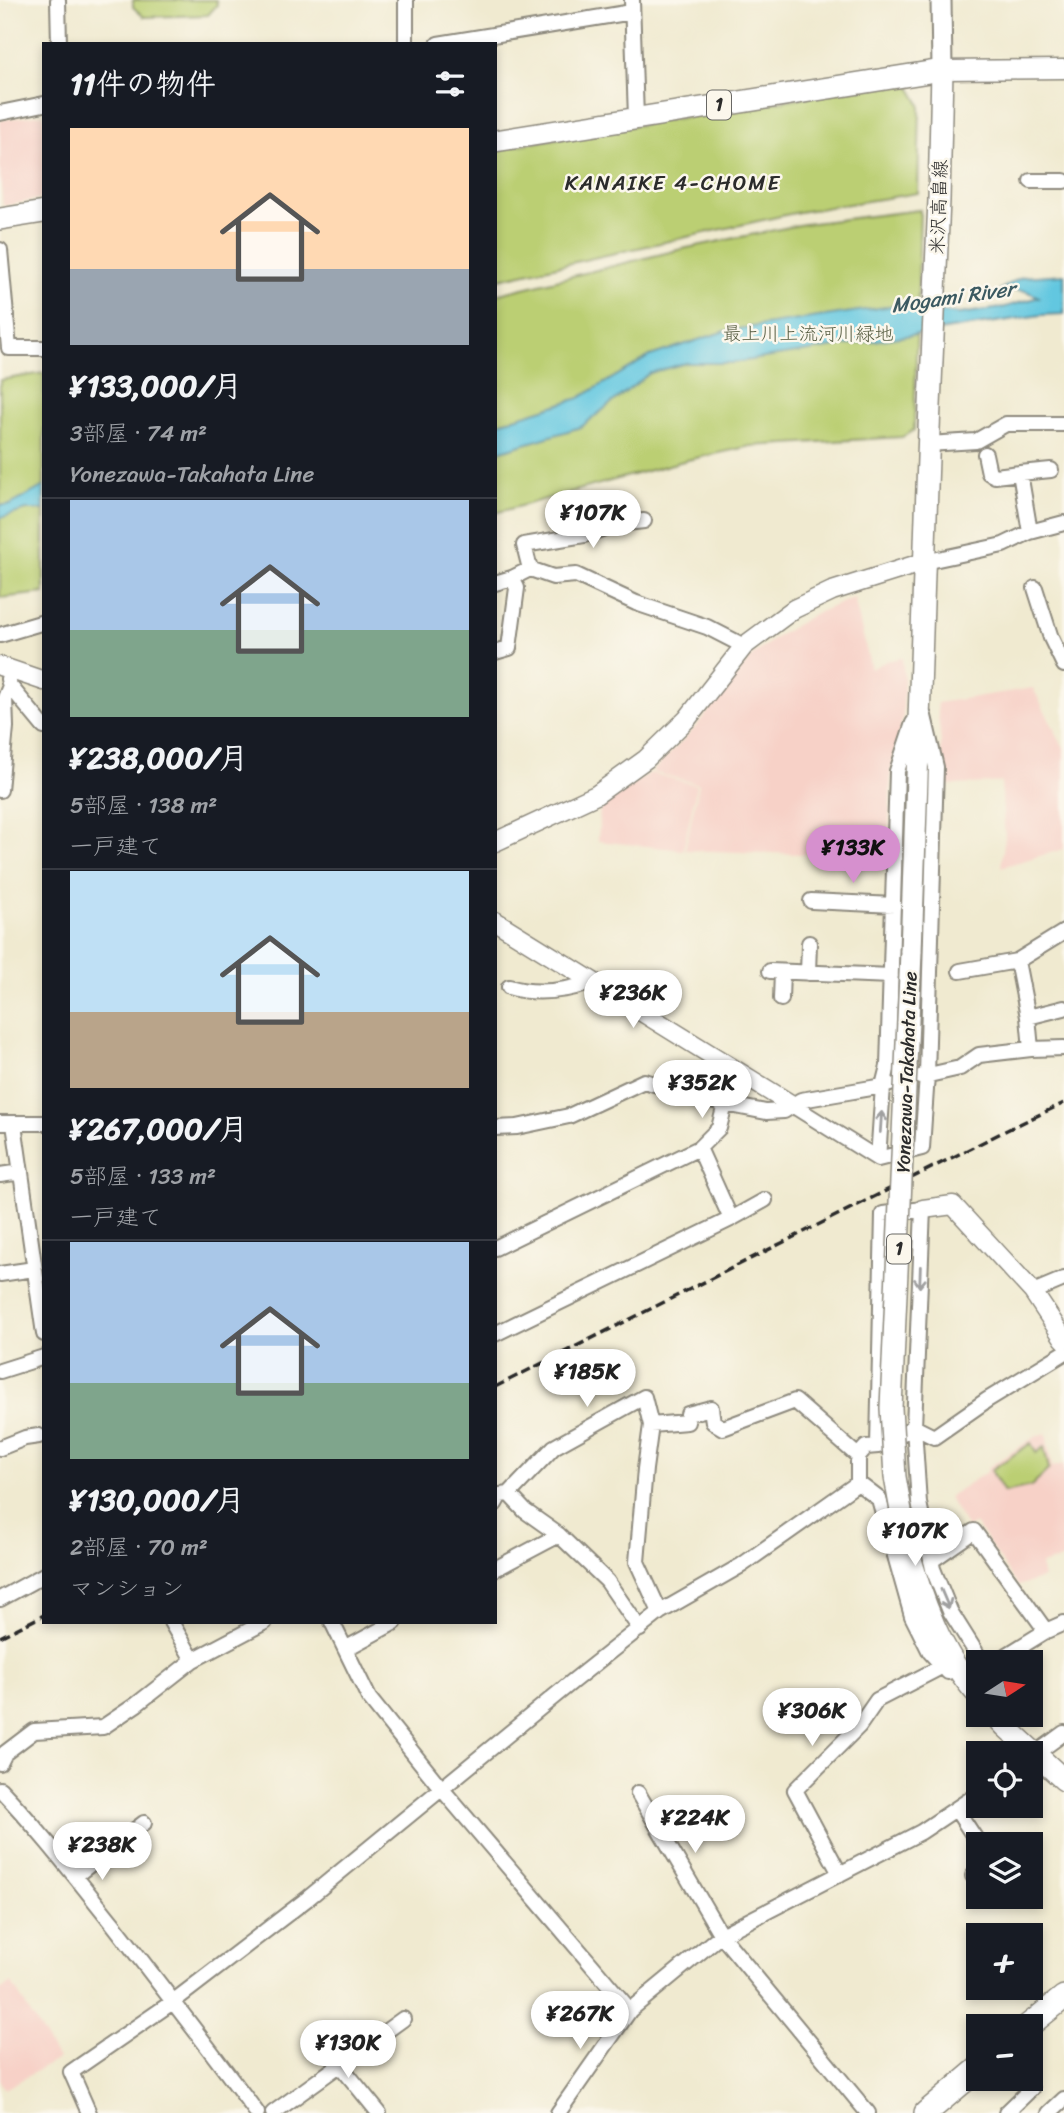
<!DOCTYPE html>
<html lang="ja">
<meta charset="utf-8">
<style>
:root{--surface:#171b24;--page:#20242c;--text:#f1f3f6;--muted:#9ea1a6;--line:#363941;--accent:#d690ce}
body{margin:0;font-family:Sriracha,"Klee One",sans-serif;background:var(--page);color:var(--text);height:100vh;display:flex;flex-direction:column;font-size:26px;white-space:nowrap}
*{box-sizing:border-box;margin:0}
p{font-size:23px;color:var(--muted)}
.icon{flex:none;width:38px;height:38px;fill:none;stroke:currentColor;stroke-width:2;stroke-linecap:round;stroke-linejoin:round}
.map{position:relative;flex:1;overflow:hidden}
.drawer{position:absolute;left:42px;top:42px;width:455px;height:1582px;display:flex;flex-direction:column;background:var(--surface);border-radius:0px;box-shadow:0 4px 10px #0003}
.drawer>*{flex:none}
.needle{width:46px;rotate:78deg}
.tools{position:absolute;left:966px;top:1650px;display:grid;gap:14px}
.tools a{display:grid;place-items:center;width:77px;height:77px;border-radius:0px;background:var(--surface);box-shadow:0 4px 10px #0003;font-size:35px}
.price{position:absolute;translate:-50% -60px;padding:0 16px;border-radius:24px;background:#fff;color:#222;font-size:23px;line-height:46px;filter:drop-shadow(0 2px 4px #0008)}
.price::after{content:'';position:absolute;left:50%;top:42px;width:21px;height:16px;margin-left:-10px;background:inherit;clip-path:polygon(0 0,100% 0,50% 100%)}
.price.selected{background:var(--accent);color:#111}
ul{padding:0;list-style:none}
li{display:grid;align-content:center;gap:14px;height:371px;padding:0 28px}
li+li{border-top:2px solid var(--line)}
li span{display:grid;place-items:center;height:217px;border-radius:0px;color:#555}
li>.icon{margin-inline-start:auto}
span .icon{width:126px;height:126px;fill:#fffc;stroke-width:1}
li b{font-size:30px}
h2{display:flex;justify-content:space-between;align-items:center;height:84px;padding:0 28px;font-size:30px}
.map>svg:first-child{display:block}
.built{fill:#f7d1c7}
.green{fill:#bbcf73;stroke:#737d4f;stroke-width:2}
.water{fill:#62c7e0;stroke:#467986;stroke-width:2}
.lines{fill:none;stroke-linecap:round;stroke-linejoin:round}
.minor-casing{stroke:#8e8a7e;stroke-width:18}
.tertiary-casing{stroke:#8e8a7e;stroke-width:21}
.secondary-casing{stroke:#8e8a7e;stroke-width:23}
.primary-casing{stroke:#8e8a7e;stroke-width:24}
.trunk-casing{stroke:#8e8a7e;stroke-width:26}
.minor{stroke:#fff;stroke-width:14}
.tertiary{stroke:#fff;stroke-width:18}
.secondary{stroke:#fff;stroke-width:19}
.primary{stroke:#fff;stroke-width:21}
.trunk{stroke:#fff;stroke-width:23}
.rail{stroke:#2b2b2b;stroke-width:3.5;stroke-dasharray:10 5;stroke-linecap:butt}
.primary-bridge-casing{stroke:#8e8a7e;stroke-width:24;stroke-linecap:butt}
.primary-bridge{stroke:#fff;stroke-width:21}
.oneway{stroke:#a0a0a0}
.labels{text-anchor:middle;stroke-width:5;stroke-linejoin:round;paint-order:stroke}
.shield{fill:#fbf7ec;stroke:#696865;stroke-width:2}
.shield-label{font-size:18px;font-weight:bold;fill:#2b2b2b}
.street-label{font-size:19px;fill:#2b2b2b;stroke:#fbf7ec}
.park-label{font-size:19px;fill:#565c41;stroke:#fbf7ec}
.neighbourhood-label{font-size:21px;letter-spacing:2px;fill:#2b2b2b;stroke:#fbf7ec}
.water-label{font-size:21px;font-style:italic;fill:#3c5a61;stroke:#fbf7ec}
</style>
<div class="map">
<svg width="1064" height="2113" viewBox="0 0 1064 2113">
<rect width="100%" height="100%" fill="#fbf7ec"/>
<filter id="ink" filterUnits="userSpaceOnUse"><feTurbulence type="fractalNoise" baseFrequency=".0143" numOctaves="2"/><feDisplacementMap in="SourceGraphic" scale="14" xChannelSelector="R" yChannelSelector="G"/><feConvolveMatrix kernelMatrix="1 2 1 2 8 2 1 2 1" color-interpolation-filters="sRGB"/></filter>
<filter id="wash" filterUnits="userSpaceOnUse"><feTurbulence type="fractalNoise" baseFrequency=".00686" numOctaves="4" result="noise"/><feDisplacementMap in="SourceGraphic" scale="28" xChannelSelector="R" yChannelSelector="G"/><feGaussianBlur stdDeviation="1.57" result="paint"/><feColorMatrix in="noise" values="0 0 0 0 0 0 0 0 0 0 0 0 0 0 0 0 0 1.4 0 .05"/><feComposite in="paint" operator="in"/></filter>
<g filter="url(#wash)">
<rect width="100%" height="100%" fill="#f0ead0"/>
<path class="built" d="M44,114v84l-41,8 -3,-29v-57z
M854,598l17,71 15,-8 16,-3 2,20 -1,38 -12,54 -3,87 -203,-7 14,-66 -47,-12 41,-42 60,-75 25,-19 36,-22z
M1033,688l31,60v101l-63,18 4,-31 -4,-54 -61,4 1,-42 -4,-41z
M650,773l47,12 -14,65 -85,-9 2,-34z
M1046,1433l6,34 12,-3v95l-24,6 3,13 -25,8 -43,-63 -8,5 -19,-31 40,-26 -1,-3 49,-32z
M12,1983l46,76 -53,30 -5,-9v-90z"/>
<path class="green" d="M133,0h83l1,5 -9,10 -64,2 -11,-10z
M906,80l14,24 -2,89 -119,19 -304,68v-131z
M920,210l-6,220 -12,7 -151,9 -64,14 -192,53v-218l187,-46 122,-25z
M44,373v220l-44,5v-218z
M1031,1443l5,10 8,-6 5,22 -18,17 -27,6 -13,-22z"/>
<path class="water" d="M1064,274v40l-23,1 -309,48h-46l-36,10 -69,54 -86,26v-29l84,-26 71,-42 75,-25 167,-25 67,8 43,-6 37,-11 -13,-6 -25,-2 21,-12z
M44,486v24h-17l-27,8v-13h10z"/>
</g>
<g filter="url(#ink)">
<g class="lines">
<g class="minor-casing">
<path id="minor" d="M58,0l1,44
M406,0v44
M632,0l4,118
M438,44l194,-32
M0,113l44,-9
M1031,181h33
M0,250l9,98h35
M928,444l48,-3 30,-17h58
M985,454l4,19 6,3 25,-3
M1030,532l-10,-59 31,-3
M924,562l79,-17 27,-13 34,-9
M530,569l-6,-24 60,-10 33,-11 27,-3
M495,583l17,-5 18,-9 23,8 23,-2 60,28 71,24 37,19
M1035,588l16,50 13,27
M0,635l44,-13
M495,652l14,-4 8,-60 -5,-10
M8,679l2,7 34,41
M0,790l6,-63 -1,-29 5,-12
M811,901l83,4
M770,971l121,5
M960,971l57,-10
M808,973l1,-30
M509,987c28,9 57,4 85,-5
M781,999l1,-27
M1028,1017l36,-9
M1031,1049l-3,-32 -11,-56 47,-29
M920,1077l40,-9 19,-13 52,-6 33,-1
M792,1105l86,54 44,-11 5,-73 9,-308 -12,-51
M0,1123h44
M14,1124l30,210
M495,1128l22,-1 52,-11 75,-35 81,23 41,8 18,-1 17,-11 82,-14 5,-20 9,-295 16,-48
M878,1159l5,-73 7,-2
M0,1175l21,-3
M731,1219l34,-19
M495,1248l204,-100 20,-20 6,-24
M0,1274l34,-5
M1033,1292l31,-13
M495,1334l236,-115 -32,-71
M0,1371l44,-14
M651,1425l36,-3 1,-8 23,-6 2,14 10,6 72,-27 63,55
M878,1446l5,-232 40,-5 -9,218 5,76 14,66 17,42 32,51
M0,1448l25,-10 14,-2
M858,1483v-27l8,-9 12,-1 36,-19 20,10 53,-37 77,-47
M858,1483l21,16 33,117 18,36 18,20
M509,1494l16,17 34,24 48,46 33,48
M495,1504l5,-9 9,-1 45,-47 90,-50 7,28 -6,44 -8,93 23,50
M931,1561l43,-30 72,100
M495,1569l64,-34
M0,1599l44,-24
M171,1622l22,38
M332,1622l37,76 72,90 189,222
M345,1649l50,-27
M996,1662l50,-31 18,-8
M1031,1757l33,-24
M0,1763l5,-10 29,-22 69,-4 34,-23 56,-44 72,-38
M0,1789c41,43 77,90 114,136 48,62 96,124 143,188
M638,1793l83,142 147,178
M956,1809l23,35
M840,1874l-45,-84 64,-64 18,-26 66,-34
M75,1876l69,-53
M973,1876l5,-4
M340,2065l39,48
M89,2113l-18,-41 103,-71 133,-102 266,-218 87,-69 82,-47 116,-82
M273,2113l130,-94
M558,2113l72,-103 91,-75 200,-103 57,-38
M1006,2113l25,-24 -8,-10
M1049,2113l15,-14"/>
</g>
<g class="tertiary-casing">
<path id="tertiary" d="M942,70l122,-1
M0,666l44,15
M495,842l101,-47 50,-36 41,-40 57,-73 50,-37 38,-18 92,-29
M495,921l297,184
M923,1209l30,-4 80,87 31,47"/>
</g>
<g class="secondary-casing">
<path id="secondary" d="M941,0l1,70"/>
</g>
<g class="primary-casing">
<path id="primary" d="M495,141l447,-71 -3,130 -10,229 -18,523
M0,219l44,-7
M907,1545c14,53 34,109 71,150
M995,1715l10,11 59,54"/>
</g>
<g class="trunk-casing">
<path id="trunk" d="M1028,2026l36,-29
M926,2113l52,-44"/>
</g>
<use href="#minor" class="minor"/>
<use href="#tertiary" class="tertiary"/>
<use href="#secondary" class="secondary"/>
<use href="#primary" class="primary"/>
<use href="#trunk" class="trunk"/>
<path class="rail" d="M495,1387l512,-257 57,-27
M0,1637l44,-22"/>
<g class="primary-bridge-casing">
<path id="primary-bridge" d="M907,1545l-12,-68 -4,-69 20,-456"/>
</g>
<use href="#primary-bridge" class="primary-bridge"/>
</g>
<defs><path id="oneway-shaft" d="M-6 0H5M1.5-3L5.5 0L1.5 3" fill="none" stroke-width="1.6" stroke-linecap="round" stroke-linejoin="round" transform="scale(1.75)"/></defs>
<g class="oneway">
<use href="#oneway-shaft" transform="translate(881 1122) rotate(-86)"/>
<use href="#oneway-shaft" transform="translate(920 1277) rotate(92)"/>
<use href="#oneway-shaft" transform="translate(945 1599) rotate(67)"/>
</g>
</g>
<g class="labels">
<g class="shield">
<rect x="707" y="90.5" width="24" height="29" rx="5"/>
<rect x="887" y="1234.5" width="24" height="29" rx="5"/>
</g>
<g class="shield-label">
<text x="719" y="111">1</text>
<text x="899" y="1255">1</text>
</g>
<g class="street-label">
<text transform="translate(938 207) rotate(-88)" y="7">米沢高畠線</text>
<text transform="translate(906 1072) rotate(-88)" y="7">Yonezawa-Takahata Line</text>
</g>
<g class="park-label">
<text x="808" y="340">最上川上流河川緑地</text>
</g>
<g class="neighbourhood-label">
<text x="673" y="190">KANAIKE 4-CHOME</text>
</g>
<g class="water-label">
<text transform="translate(953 297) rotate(-8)" y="7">Mogami River</text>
</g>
</g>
</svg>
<div class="tools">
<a><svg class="needle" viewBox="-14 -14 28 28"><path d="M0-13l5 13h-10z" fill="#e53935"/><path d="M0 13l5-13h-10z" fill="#9ea1a6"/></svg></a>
<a><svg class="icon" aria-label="locate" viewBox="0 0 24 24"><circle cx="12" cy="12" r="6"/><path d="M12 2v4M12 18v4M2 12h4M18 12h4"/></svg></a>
<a><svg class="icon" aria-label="layers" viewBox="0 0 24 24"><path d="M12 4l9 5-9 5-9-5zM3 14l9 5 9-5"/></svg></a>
<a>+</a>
<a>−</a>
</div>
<b class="price" style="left:593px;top:550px">¥107K</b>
<b class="price selected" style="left:853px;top:885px">¥133K</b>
<b class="price" style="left:633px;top:1030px">¥236K</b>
<b class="price" style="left:702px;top:1120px">¥352K</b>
<b class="price" style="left:587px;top:1409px">¥185K</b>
<b class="price" style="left:915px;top:1568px">¥107K</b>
<b class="price" style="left:812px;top:1748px">¥306K</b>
<b class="price" style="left:695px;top:1855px">¥224K</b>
<b class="price" style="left:102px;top:1882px">¥238K</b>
<b class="price" style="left:580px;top:2051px">¥267K</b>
<b class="price" style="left:348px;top:2080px">¥130K</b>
<section class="drawer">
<h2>11件の物件<svg class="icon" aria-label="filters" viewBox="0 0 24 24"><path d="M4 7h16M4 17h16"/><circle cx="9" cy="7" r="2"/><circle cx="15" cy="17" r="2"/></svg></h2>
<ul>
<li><span style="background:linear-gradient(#ffd9b3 65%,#9aa5b1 0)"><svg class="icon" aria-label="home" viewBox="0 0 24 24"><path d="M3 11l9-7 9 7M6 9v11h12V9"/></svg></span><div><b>¥133,000/月</b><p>3部屋 · 74 m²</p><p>Yonezawa-Takahata Line</p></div></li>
<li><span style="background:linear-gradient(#a9c7e8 60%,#7fa58c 0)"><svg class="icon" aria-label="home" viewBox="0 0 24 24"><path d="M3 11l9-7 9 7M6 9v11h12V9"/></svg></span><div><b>¥238,000/月</b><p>5部屋 · 138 m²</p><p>一戸建て</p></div></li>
<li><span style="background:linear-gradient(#bfe0f5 65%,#b9a48a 0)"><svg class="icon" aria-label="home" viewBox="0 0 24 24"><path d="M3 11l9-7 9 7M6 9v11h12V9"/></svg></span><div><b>¥267,000/月</b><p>5部屋 · 133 m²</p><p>一戸建て</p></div></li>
<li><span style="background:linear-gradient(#a9c7e8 65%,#7fa58c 0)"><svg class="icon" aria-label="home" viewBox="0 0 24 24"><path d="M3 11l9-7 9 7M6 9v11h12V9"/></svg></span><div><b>¥130,000/月</b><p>2部屋 · 70 m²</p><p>マンション</p></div></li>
</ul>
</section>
</div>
